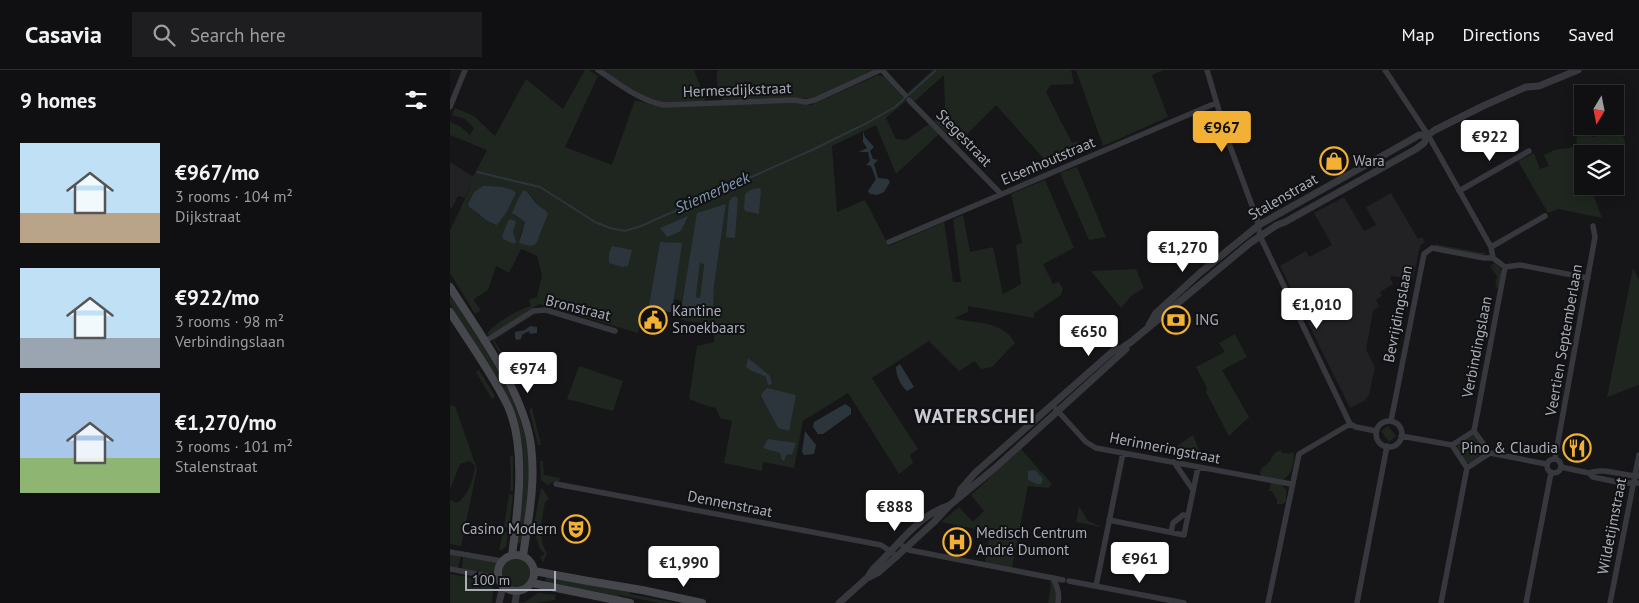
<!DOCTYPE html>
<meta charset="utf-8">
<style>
:root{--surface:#101012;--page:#1e1e20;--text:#f1f3f6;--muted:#9c9d9f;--line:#303032;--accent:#f2b134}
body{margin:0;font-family:"PT Sans",sans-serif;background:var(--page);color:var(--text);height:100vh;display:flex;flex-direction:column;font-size:19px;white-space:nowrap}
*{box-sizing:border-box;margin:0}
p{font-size:16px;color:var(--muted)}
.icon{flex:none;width:28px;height:28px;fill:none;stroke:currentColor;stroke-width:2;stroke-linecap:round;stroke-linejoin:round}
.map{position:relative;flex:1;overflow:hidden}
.panel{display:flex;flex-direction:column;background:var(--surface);width:450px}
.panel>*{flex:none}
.needle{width:32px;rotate:190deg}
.controls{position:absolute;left:1124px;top:15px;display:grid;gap:10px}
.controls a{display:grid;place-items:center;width:50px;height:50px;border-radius:0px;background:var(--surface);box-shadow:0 2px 12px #0003,0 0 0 1px var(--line);font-size:25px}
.scale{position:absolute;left:15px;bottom:12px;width:91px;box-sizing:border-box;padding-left:5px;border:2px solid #a8adb8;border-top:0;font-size:14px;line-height:18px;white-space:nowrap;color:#a8adb8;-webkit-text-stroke:4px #111113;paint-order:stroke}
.price{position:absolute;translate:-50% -42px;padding:0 11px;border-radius:5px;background:#fff;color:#222;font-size:16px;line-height:32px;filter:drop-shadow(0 1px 2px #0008)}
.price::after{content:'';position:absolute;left:50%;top:30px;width:15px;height:11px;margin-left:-8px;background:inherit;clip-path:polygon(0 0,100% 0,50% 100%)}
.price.selected{background:var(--accent);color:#111}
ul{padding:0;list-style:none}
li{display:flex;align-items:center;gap:15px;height:125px;padding:0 20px}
li span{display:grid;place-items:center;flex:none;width:140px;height:100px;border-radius:0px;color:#555}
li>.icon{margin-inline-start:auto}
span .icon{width:60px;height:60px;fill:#fffc;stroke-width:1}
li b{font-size:21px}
h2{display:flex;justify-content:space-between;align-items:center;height:60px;padding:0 20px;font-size:21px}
header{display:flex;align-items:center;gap:30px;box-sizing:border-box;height:70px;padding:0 25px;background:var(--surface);border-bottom:1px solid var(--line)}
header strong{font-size:24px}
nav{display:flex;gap:28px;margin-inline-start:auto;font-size:18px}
.search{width:350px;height:45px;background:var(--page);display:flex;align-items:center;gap:12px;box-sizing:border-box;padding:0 18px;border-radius:0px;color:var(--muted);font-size:19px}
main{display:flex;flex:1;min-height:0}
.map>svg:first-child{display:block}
.built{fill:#222225}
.green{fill:#1e261f;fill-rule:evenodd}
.water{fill:#2c353c;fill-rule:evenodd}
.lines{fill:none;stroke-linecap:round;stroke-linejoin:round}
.stream{stroke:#2c353c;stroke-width:2}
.minor{stroke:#37383d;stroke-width:5.5}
.tertiary{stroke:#37383d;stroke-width:7}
.secondary{stroke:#45474d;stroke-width:8}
.labels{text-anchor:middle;stroke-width:4;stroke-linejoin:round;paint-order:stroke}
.street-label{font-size:15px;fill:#a8adb8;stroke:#111113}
.poi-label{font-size:15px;fill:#a8adb8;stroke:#111113;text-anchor:start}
.water-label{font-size:16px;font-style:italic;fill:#7f9bb3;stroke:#111113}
.district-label{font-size:20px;font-weight:bold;letter-spacing:1px;fill:#c9ccd4;stroke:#111113}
</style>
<header>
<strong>Casavia</strong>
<div class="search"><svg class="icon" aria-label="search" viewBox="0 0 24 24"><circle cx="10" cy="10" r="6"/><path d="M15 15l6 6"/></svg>Search here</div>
<nav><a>Map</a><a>Directions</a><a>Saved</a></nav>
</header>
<main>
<section class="panel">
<h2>9 homes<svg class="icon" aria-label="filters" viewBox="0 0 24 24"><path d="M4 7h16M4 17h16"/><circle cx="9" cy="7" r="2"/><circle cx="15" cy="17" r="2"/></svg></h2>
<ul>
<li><span style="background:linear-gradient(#bfe0f5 70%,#b9a48a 0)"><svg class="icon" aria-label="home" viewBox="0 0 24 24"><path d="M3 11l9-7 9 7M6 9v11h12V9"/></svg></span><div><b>€967/mo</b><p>3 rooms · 104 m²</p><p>Dijkstraat</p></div></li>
<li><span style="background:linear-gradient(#bfe0f5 70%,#9aa5b1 0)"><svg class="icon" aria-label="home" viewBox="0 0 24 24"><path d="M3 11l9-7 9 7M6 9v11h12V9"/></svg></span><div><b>€922/mo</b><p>3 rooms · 98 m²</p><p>Verbindingslaan</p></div></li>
<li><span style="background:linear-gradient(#a9c7e8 65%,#8fb573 0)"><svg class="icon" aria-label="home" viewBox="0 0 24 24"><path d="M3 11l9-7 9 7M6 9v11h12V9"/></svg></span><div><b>€1,270/mo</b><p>3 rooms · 101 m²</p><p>Stalenstraat</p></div></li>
</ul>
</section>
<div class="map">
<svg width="1189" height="533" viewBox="0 0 1189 533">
<rect width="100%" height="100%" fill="#161618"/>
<path class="built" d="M0,92l24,15 -9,21 -7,-2 -6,12 -2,-1z
M941,123l27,46 4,-2 3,5 -5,4 -7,33 -21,-3 -2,2 3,6 -13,8 2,4 -6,4 3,6 -6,5 -7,39 9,17 -6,28 -5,6 -14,7 -70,-142 26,-15 3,6 23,-12 -18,-32 30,-16 20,34 12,-6 -10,-18z"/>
<path class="green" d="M135,0h4l9,6 -33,71 47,18 23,-65 21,6 12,1 122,-5 21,3 67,-30 7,2 21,24 -20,17 10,21 10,1 23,-16 10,10 -43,40 -20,-49 -44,21 5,66 28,-12 24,46 55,-24 9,60h8l-8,-63 10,-4 7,37 23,-5 10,47 18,-10 -5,-39 6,-2 -11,-49 34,-14 29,68 -31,16 10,20 6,-2 4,7 -2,6 -27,18v5l-66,-12v6l-14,6c23,7 47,1 61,25l-23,24 -11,2 -6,-8 -16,10 -30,-30 -57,37 46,71 -8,6 3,8 -14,11 -51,-81 -45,28 -9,47 -31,-6 -1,9 -38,-8 8,-42 -12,-3 -4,-10 -9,-2 -18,-7 8,-53 17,-4 1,-18 -30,-3 -8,-4 2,-11h3l-1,3 32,4 1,-27 12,-81 -28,8 -16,88 -8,-2 7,-55 -21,-2 -11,63 1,3h-7l-5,25 -99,-29 -44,28 -6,3 -2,-1c7,-11 32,-25 44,-28l-2,-6 8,-3 5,-22 -5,-19 -16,-7 -12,24 -13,-7 -8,24 -14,9v2l7,9 -6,4 -25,-41v-42l19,-41 4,-13 14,-27 -37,-15v-13l11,5 9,8 4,-7 -9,-9 -13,-4 3,-7 19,8 21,20 31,-57 37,30zM34,116l14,1 14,3 2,7 -20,28 -14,-9 -12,-12 6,-12zM79,123l10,13 -20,33 6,-17 -11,-7zM311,326l28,35 -11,-3z
M152,0h92l11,28 -1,4 -46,1 -10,-4z
M268,0h155l-58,28 -92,3c-5,-8 -8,-22 -5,-31z
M483,0h138l3,14 -23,1 -5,7 26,51 5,-2 6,12 -32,14 -55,-62 -39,39 -23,-23 11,-14 -1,-32 -29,26 -9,-7z
M626,0h88l-12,5 16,42 -65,29z
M1165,60c6,3 11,8 10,15l-23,9h-20v2c-3,-8 -9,-15 -3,-23l15,4z
M1125,77l7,18v21h8l12,32 -44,-9 -10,4 -30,-52 16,-8 6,16 9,-3 -5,-11 10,-5z
M627,97l29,70 -17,3 -29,-67z
M985,174l48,9 2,-2 -1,5 -48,-9z
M250,193h4l-4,35 -4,-1z
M1044,193c11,6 7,14 4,25l-2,-1 1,-5 -2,4 2,-10 -7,-10 1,-1 8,8 -7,-8z
M1183,198l6,12v105l-32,12z
M686,199l8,19 -13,8 -10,12 -30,-37z
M0,224c32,53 75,105 79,169 1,27 -3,54 -6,81l-7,-1c9,-60 16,-102 -15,-157l-51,-82z
M87,241l1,1 -44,28 20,32 2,3 -2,1 -21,-34 1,-4z
M785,264l12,23 -25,13 27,47 -20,19 -23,-44 1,-4 -11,-21 29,-15 -6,-9z
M129,296l44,15 -10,30 -46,-12z
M29,300l16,26 -3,3 -16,-27z
M0,335l5,1 22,63 -16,77 -11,-2v-44l7,3c11,-7 17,-25 18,-37l-5,-5 -10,3 -10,25z
M82,338l9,37h-3l-9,-36z
M938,356l8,10 -7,6 -8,-11z
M743,365l8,20 -5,4 -21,-3 2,-10z
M1019,365h5l11,15c-2,9 -11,14 -19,13l-9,-16 1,-4z
M571,379l31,35 -4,4 -20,-2 -16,82 -27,-5 5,-31 -49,-10 18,-15 14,15 11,-11 -13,-16z
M831,380l1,3 8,1 2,-2 2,2c0,11 -2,20 -11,26l-21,-3 -2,-4 2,-6h2l7,-7v-2l5,-6z
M63,385v36h-3l1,-15 -1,-20z
M90,391h3l1,14 16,3 -1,4 -4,-1 -7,4 -7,-5z
M821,413l10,1 5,6v11l-3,3h-6v-4l-5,-9h-3z
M91,418l2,1 6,10 -4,3c-3,20 -8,33 2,52l-3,6v3l-4,-6 5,-3 -5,-5 -5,-15h-3z
M59,424l4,1 -4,33 -5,-1z
M629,436l9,15 14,6 -26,-5z
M53,462h5l-2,15 -7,4z
M0,483l11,3 -3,12 -8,-1z
M13,487l34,5 -2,13 -33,-6z
M52 503a14 14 0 1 1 28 0a14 14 0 1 1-28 0Z
M0,504l39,7 4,8 -1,14h-42z
M96,505l84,17v2l46,9h-17l-39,-8 -1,2 -74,-14z
M601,509l7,16 -2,8h-8l3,-18 -1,-2z
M88,523l18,2 -1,5 -18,3h-20l8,-1z"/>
<path class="water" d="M413,61l2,6 9,10 -4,4 3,8 5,1 -4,4 4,14 10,1 2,3 -6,10 -7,3 -7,-1 -2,-3 8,-12 -5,-13 -5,-1 4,-4 -2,-9h-9l8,-4 -4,-6z
M33,116c10,0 26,0 33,7l-10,20 -9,12c-11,-2 -19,-13 -28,-18l-1,-3 6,-12z
M309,118l2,1 -2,25 -14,-3 -1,-3 1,-14 5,-4z
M74,120c7,4 9,11 15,16 4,3 6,3 9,8l-12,30 -6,2 -11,-3 6,-21 -13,-9 6,-14z
M284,126l4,2 -3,40 -9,-1 3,-36z
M276,134l-12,82 -1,27 -5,4c-9,0 -24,3 -27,-8l16,-96zM250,193l4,1 -4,34 -4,-1z
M238,146l-7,15 -14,6 -7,-9z
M59,149l7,2 -3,11 3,10 -2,2 -11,-5 -1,-3z
M210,172l22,1 -10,69h-3l-19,-4 -1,-3z
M162,176l20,4 -4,16 -6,1 -13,-4v-10z
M80,256l7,1v6l-7,1 -1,-3 -7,4 -1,4 -4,1 -2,-2v-6l10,-2z
M298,288l22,18 2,8 -4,1 -2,-8c-7,-4 -15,-5 -20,-10z
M450,294l14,23 -7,4c-7,-6 -11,-16 -11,-24z
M317,318l29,7 -7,36 -11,-3 -17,-32 1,-3z
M395,334l6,4v6l-28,20h-5l-5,-7 1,-5z
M355,361l11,14 -2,9 -10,1 -2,-3z
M318,369l28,4 -4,11 -6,1 -2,6 -2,-1 -2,-7 -17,-5z
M582,400l4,1 7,8 -2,5h-4l-9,-4v-9z"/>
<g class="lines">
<path class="stream" d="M27,102l63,15 55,35 15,6 15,3 16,-5 171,-76 55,-27 28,-16 41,-37"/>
<path class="minor" d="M148,0c20,13 42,31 66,35l130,-5 12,2 9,-2 65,-30
M432,0l23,25
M757,0l20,68 30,81 3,17 90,188
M935,0l43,65 63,112 2,11 12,9 15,-2 68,13
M459,30l92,94
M0,37l15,-37
M1009,121l70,-40
M439,172l327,-139
M1041,177l54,-31
M34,272l49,-31 13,-1 69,21
M606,339l30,33 10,6 195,36
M941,351l33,-167 8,-6 52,10h9
M926 364a13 13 0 1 1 26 0a13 13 0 1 1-26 0Z
M900,354l6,3 20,4
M1024,361l31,-164
M1024,361l16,22 -23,15 -15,-23z
M951,366l51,9
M1040,383l56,11
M1105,388l40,-221 -2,-11
M1097 396a7 7 0 1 1 14 0a7 7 0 1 1-14 0Z
M724,392l19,28
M1111,397l28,6 4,4 29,6h17
M1139,403c14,-6 33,3 49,3
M106,414l325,61 12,8
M659,450l75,15 14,-68
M721,462l2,-9 10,-8 4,1
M453,476l6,4 154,30
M0,482l52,9
M0,499l48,9
M603,508c5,9 7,16 5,25
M619,511l115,22
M646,516l27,-133
M818,533l31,-149 51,-30
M907,533l30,-157
M991,533l26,-135
M1076,533l25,-130
M1160,533l29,-148"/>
<path class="tertiary" d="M699,255l7,-12 45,-41 58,-47 148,-83 12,-7h9
M507,429l4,-10 14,-16 138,-122 9,-3 9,-6 119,-99 27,-18 8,-3 131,-73 8,-6 4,-8 7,-5 48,-24 43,-19 13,-1 39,-16
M419,505l5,-7c23,-21 45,-54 76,-63
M49,533l4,-17
M65,533l2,-12
M389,533l28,-25 12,-6 17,-15 38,-35 16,-17 45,-37 131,-119"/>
<path class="secondary" d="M0,217c29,46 74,105 81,159 5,38 -3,74 -8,110
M0,242c19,30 41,60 57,92 20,42 11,106 5,151
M48 503a18 18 0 1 1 36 0a18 18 0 1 1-36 0Z
M84,501l54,10 54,9 60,13
M82,513l98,20"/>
</g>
<defs>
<g id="shop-ring" transform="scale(1.4375)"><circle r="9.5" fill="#111113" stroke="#f2b134" stroke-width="1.5"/><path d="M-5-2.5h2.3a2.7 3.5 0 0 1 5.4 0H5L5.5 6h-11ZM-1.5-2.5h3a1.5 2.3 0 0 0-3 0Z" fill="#f2b134"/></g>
<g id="civic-ring" transform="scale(1.4375)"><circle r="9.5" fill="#111113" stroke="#f2b134" stroke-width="1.5"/><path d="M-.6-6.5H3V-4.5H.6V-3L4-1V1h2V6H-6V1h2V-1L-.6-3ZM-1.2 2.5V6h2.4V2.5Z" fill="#f2b134"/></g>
<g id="bank-ring" transform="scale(1.4375)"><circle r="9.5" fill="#111113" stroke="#f2b134" stroke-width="1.5"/><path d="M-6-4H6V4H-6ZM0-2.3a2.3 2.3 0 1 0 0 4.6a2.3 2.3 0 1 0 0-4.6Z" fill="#f2b134"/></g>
<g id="restaurant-ring" transform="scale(1.4375)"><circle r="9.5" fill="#111113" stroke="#f2b134" stroke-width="1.5"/><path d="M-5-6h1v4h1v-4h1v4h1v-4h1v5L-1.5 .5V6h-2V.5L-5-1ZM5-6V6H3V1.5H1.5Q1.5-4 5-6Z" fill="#f2b134"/></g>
<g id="theatre-ring" transform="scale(1.4375)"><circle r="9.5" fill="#111113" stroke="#f2b134" stroke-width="1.5"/><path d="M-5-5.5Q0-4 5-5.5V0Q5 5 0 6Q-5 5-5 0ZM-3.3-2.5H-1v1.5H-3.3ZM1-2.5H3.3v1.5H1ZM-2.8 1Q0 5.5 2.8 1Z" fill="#f2b134"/></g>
<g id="hospital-ring" transform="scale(1.4375)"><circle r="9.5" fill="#111113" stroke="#f2b134" stroke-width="1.5"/><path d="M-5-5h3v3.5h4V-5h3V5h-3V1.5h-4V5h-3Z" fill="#f2b134"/></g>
</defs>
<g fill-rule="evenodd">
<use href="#shop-ring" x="884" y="91"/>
<use href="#civic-ring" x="203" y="250"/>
<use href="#bank-ring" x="726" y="250"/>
<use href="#restaurant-ring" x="1127" y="378"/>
<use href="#theatre-ring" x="126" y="459"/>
<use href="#hospital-ring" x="507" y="472"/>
</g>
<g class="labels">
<g class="street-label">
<text transform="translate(287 20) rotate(-2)" y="5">Hermesdijkstraat</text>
<text transform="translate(514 68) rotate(46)" y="5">Stegestraat</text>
<text transform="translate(598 91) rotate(-23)" y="5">Elsenhoutstraat</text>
<text transform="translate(833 127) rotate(-30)" y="5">Stalenstraat</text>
<text transform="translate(128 238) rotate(14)" y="5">Bronstraat</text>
<text transform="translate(948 244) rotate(-79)" y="5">Bevrijdingslaan</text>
<text transform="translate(1114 270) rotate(-80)" y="5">Veertien Septemberlaan</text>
<text transform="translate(1027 277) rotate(-79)" y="5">Verbindingslaan</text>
<text transform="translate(715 378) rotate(11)" y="5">Herinneringstraat</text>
<text transform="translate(280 434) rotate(11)" y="5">Dennenstraat</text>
<text transform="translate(1162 456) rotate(-79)" y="5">Wildetijmstraat</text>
</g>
<g class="poi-label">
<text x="903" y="96">Wara</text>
<text x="222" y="246">Kantine<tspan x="222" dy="17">Snoekbaars</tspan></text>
<text x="745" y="255">ING</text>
<text x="1108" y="383" text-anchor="end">Pino &amp; Claudia</text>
<text x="107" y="464" text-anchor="end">Casino Modern</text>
<text x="526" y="468">Medisch Centrum<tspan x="526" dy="17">André Dumont</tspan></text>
</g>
<g class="water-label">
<text transform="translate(262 122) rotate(-24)" y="6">Stiemerbeek</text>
</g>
<g class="district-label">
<text x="525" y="353">WATERSCHEI</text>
</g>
</g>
</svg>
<div class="controls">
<a><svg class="needle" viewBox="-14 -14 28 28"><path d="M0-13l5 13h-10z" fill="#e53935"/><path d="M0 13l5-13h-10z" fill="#9c9d9f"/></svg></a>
<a><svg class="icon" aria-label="layers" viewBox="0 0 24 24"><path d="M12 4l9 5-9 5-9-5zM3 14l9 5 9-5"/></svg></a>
</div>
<div class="scale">100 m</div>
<b class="price selected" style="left:772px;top:83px">€967</b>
<b class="price" style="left:1040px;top:92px">€922</b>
<b class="price" style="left:733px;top:203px">€1,270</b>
<b class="price" style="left:867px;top:260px">€1,010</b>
<b class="price" style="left:639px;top:287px">€650</b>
<b class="price" style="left:78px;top:324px">€974</b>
<b class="price" style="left:445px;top:462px">€888</b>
<b class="price" style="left:690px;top:514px">€961</b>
<b class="price" style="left:234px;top:518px">€1,990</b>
</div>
</main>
